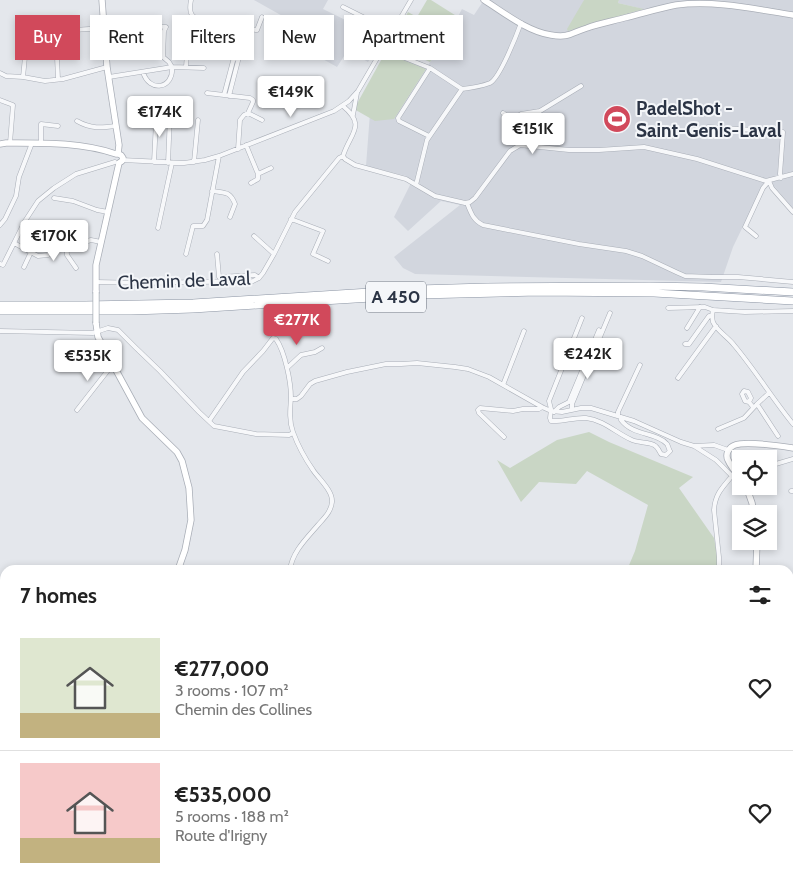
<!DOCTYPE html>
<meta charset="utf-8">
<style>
:root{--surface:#fff;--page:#f6f6f6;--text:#222;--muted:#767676;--line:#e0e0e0;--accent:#d1495b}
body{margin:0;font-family:Cabin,sans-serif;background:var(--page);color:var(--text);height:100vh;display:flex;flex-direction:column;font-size:19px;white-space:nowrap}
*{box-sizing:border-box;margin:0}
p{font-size:16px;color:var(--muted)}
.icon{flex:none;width:28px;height:28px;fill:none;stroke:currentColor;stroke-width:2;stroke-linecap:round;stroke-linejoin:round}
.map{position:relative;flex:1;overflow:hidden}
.sheet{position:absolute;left:0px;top:565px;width:794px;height:321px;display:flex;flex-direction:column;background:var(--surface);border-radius:15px 15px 0 0;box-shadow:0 2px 8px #0003}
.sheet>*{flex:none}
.banner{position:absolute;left:15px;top:15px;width:500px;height:45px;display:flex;gap:10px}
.controls{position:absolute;left:732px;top:450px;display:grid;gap:10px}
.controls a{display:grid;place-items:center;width:45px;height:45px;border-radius:0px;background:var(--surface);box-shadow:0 2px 8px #0003;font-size:25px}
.price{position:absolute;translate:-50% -42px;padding:0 11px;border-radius:5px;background:#fff;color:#222;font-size:16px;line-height:32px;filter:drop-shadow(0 1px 2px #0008)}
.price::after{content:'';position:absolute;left:50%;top:30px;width:15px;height:11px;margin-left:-8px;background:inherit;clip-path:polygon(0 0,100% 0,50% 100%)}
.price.current{background:var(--accent);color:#fff}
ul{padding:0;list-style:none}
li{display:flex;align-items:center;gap:15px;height:125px;padding:0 20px}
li+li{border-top:1px solid var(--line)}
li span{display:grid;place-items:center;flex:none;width:140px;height:100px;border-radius:0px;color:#555}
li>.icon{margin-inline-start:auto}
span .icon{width:60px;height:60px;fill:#fffc;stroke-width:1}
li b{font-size:21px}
h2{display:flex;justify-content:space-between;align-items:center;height:60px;padding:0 20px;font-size:21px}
.chip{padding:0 18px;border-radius:0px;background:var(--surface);box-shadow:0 2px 8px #0003;font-size:18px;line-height:45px}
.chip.current{background:var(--accent);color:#fff}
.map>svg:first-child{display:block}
.built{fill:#d2d6de}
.green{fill:#c9d6c5}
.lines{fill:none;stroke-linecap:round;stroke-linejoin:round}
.street-casing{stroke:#a9aeb7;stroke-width:5}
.secondary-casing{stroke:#a9aeb7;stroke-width:7}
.highway-casing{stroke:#8b94a3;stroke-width:8}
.street{stroke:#f7f8fa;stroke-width:4}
.secondary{stroke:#fff;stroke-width:5.5}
.highway{stroke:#fff;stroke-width:7}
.secondary-bridge-casing{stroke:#a9aeb7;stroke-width:7;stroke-linecap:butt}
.secondary-bridge{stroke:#fff;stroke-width:5.5}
.labels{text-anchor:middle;stroke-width:4;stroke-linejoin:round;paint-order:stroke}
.shield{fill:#f4f6f9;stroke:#676e7b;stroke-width:1}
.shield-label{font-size:18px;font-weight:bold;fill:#2b3445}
.poi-label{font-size:19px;font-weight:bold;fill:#2b3445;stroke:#f4f6f9;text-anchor:start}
.street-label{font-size:19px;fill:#2b3445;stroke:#f4f6f9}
</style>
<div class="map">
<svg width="793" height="886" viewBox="0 0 793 886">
<rect width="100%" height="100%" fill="#e4e7ec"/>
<path class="built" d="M254,0h74l-5,9 59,29 -14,24 -20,-12 -11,17 -59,-33 8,-16z
M484,0h100l-1,4 60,5 -25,-6 1,-3h174v209l-18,-22 -11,-4 -31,64 -12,35 -306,-8 -12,-6 -9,-11 66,-52 -19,-4 -33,30 -14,-14 18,-36 -6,-5 -40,-10 4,-53 33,-58 25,10 19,-28 15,-28 12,6z"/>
<path class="green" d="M427,0h4l27,17 -11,20 -17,25 -40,-17 18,-33 9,5z
M584,0h35l-1,3 26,6 -76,22 -1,-2z
M385,53l41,16 -32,50 -19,2 -21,-12z
M589,432l20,10 84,35 -14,11 35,50 4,22 -1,10h-90l8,-19 13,-46 -61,-34 -11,13 -37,-2 -18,20 -24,-42 13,8 47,-28z"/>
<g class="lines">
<g class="street-casing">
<path id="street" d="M191,0c-1,5 -2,11 1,15 8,11 51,13 65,15l5,-13
M343,7l20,10 -6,11 26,14 5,-2
M382,49l48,19 32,21
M186,67l2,-27
M143,72c6,21 31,17 29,-5l32,1
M0,73l6,3 17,1 22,4 18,-2 44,-12
M23,77l3,-30
M109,77l63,-10 -3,-5 -6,-5 1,-26 2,-4c-7,-1 -19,0 -24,5
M58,79l-2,-43 3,-5 45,-3
M207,93l17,2
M229,96l9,-35v-2l-3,-1 -2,3 -9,34 26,3 3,2v2l-5,11 -4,2 -4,5 -2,29
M0,100l13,5 -3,38
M248,113l14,7
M503,113c17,11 15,13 17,32
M353,115l4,-22
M150,120l6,1 -2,41
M514,120l7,-6 19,-3 41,-25
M77,121c14,8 24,7 39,5
M708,127l75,5 -3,42 1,4
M429,136l-30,-15 -1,-3 32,-50
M41,143v-19l17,2
M246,145l12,29v5l-7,4
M343,156l2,3 10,6 51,14 29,17 30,7 5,-1 5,-4 35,-47 10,-6 49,5h30l45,-3 53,12 69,22 27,-7
M122,160l62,3 21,-3 14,-4 115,-45 15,-10 9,-10 53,-91
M194,162l4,-42
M168,163l2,-48
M258,174l13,-6
M769,181l3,7 21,24
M416,185l11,-45 35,-51c9,-1 20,-3 28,-6 10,-5 27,-49 31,-60
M212,191c13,2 18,0 23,13l-5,13
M54,198l19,3 24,9 11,2
M467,203c4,10 6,17 16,22l96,19 47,7 16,5 34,16 9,4 27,1h26l55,5
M291,219l32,12 -10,23 15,7
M0,225l5,-6 11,-23 3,-19 13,-34
M59,227l7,13 1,15 9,13
M158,228l14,-65
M254,236l20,18
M756,236l-11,-9 18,-39 6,-7
M14,243l24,13 10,-1 11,-7 13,-2 19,-6 10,2
M186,254l7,-28h10l4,-6 12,-64
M217,254l2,23 36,-2 4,3
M0,264l3,1 22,-44 13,-20 16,-13 22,-14 39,-12
M24,267l7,-15
M96,282l48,1 109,-2 6,-3 4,-5 11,-19 21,-42 44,-54 4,-2c7,-23 24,-30 0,-50
M668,308l37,-1 8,3
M793,311l-48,1 -32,-2c-1,4 -1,8 0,12 4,9 15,15 21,23 21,25 38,53 59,79
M582,318l-33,83 2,8 -1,9 1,3c12,1 23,-4 35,-3 18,2 30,15 46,22 7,3 17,2 22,5 4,2 5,6 7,9l5,1 4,-4c-1,-1 -2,-6 -3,-7 -11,-12 -34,-8 -46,-24v-3
M687,328l13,-21
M0,331l93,2 15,-5 10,2 17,17 25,24 39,41 15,14 42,8 33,1 4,-2
M685,344h4l20,-28h3
M287,368l14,-13 14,-3 7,-4
M678,378l38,-52
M503,385l21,-54
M291,399h6l4,-3 9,-12 5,-3 32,-9 39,-8h15l16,-1 38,4 13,2 21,8 53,30 9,4 11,1 19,-4h10l43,13 47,21 13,4 20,-1 14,5
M749,402l-4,-1 -3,-7 2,-3 4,1 3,6 -2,4 4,5
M757,404l21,32
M77,410l36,-46
M572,410v-6l38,-91
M554,412l5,-5 10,-5 30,-72
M618,416v-4l22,-47
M209,421l34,-49 20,-21 10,-13 3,1c9,13 15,43 15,59 -1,12 -2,23 2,34 4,11 13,28 20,38 6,9 20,21 19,32 -1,10 -8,16 -14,23 -11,13 -26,27 -28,45
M718,429l26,-11 13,-14 12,-11
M504,437l-25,-24 -1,-3 2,-2 33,3 10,-2h16l3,-2
M694,446l22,14 16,16 1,-1
M769,466l24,-7
M791,491h2
M719,570v-13l-5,-47c1,-16 8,-22 18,-34
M789,593h4
M789,653l4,-20
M789,672l4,1
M789,709h4
M0,744l5,5
M789,763l4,-4
M789,780l4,9
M789,855l4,-4
M165,881l2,5
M356,881l12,5
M71,886l3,-5
M151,886l4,-5
M224,886l1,-5
M296,886l1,-5
M424,886l3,-5
M530,886l1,-5
M646,886l1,-5
M766,886l3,-5"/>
</g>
<g class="secondary-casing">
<path id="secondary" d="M484,0c19,12 44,32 67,35 18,3 20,-2 36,-7 13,-5 27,-7 41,-11 16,-4 32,-9 48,-12 39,-5 78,4 117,10
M0,144l6,-1c36,0 75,-1 110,11
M96,292v-27l23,-102 3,-2 1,-3 -2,-3 -3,-1 1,-9 -12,-78 -5,-67
M96,323l2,14 44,81 35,34 5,9 7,27 2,32 -6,30 -7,20
M741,479c-4,-5 -10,-12 -13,-19 -3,-6 1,-13 7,-15 11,-4 45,1 58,3
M746,486l6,17 2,11
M756,570l1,-29
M42,886l3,-5
M676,886l1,-5"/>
</g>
<g class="highway-casing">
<path id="highway" d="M0,305h85l108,-2 225,-14 68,-2 164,-1 53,1 90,5
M0,311h131l62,-2 227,-14 118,-3 116,1 139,8"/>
</g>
<use href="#street" class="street"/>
<use href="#secondary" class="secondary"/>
<use href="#highway" class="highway"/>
<g class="secondary-bridge-casing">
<path id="secondary-bridge" d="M96,323v-31"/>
</g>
<use href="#secondary-bridge" class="secondary-bridge"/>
</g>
<defs>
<g id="stadium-disc" transform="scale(1.4375)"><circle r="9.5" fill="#d1495b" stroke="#f4f6f9"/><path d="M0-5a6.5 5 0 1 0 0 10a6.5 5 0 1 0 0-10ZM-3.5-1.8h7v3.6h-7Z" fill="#fff"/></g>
</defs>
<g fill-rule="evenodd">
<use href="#stadium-disc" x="617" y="119"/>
</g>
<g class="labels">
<rect class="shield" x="366" y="281.5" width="60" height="31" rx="4"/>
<g class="shield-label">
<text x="396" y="303">A 450</text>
</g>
<g class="poi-label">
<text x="636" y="115">PadelShot -<tspan x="636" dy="22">Saint-Genis-Laval</tspan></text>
</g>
<g class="street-label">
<text transform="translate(184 280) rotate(-2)" y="7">Chemin de Laval</text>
</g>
</g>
</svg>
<div class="controls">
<a><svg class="icon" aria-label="locate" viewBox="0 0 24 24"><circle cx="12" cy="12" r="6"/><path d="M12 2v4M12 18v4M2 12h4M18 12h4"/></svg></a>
<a><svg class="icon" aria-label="layers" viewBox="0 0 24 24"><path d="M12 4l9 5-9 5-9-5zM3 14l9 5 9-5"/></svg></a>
</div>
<b class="price" style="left:291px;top:118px">€149K</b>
<b class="price" style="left:160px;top:138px">€174K</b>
<b class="price" style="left:533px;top:155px">€151K</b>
<b class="price" style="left:54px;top:262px">€170K</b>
<b class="price current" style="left:297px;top:346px">€277K</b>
<b class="price" style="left:588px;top:380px">€242K</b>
<b class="price" style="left:88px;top:382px">€535K</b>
<div class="banner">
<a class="chip current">Buy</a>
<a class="chip">Rent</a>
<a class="chip">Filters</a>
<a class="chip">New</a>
<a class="chip">Apartment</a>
</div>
<section class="sheet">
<h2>7 homes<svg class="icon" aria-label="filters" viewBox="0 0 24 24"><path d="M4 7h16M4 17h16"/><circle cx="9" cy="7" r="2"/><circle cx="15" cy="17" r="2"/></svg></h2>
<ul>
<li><span style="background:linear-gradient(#dfe7d0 75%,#c2b280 0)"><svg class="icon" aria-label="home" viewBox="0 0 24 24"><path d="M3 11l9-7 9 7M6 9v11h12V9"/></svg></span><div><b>€277,000</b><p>3 rooms · 107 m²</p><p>Chemin des Collines</p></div><svg class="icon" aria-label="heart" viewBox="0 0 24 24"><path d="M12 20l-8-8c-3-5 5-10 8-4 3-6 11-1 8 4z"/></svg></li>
<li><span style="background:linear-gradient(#f6c9c9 75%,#c2b280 0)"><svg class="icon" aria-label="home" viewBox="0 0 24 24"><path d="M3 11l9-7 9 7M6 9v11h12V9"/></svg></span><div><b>€535,000</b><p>5 rooms · 188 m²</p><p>Route d'Irigny</p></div><svg class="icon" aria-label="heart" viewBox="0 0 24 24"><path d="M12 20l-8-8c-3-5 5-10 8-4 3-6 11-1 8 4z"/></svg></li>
</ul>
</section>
</div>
